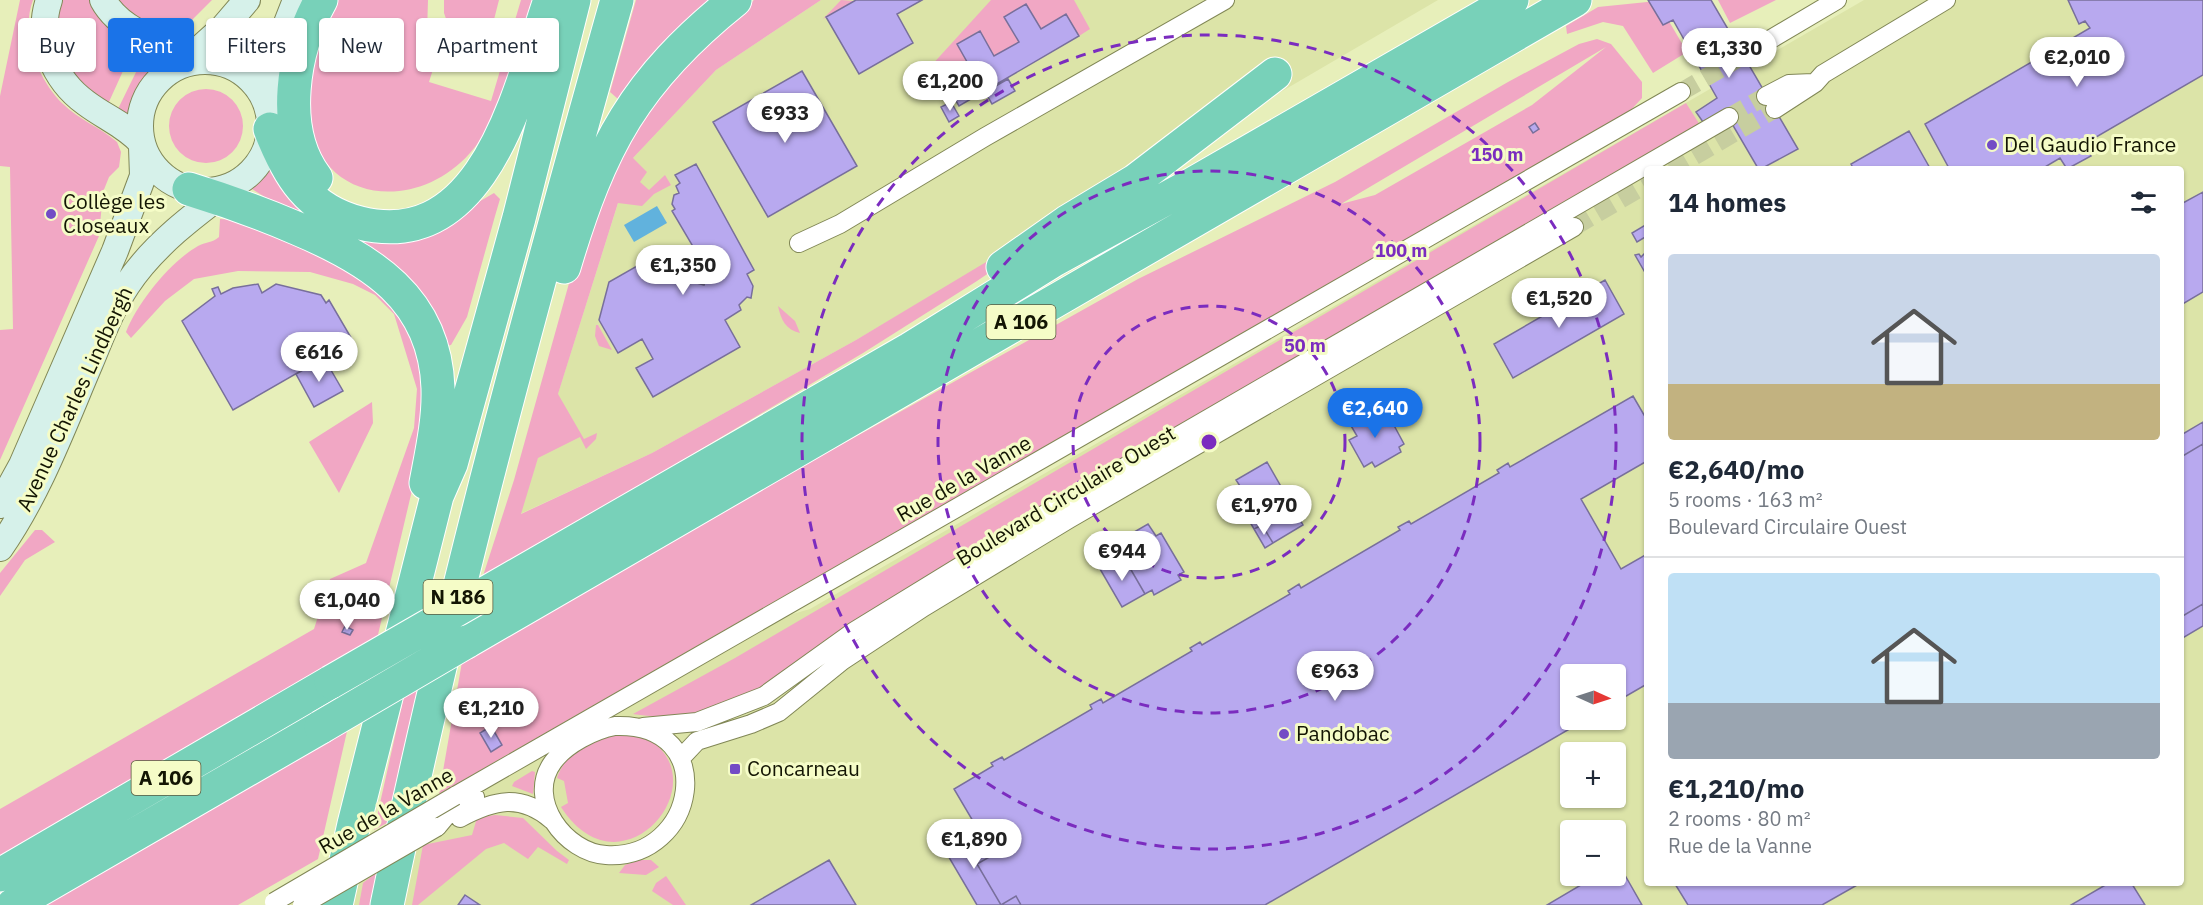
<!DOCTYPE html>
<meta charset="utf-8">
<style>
:root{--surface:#fff;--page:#f2f2f3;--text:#1f2937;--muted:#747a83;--line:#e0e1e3;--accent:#1a73e8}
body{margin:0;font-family:"IBM Plex Sans",sans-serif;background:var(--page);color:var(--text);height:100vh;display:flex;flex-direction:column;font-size:22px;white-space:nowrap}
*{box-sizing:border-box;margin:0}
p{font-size:20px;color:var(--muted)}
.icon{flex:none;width:33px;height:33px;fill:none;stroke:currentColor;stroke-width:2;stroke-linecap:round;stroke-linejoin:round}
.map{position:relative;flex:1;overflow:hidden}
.drawer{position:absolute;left:1644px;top:166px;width:540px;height:720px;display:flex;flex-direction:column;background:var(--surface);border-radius:6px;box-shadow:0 2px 4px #0004}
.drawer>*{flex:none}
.hud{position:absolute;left:18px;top:18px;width:570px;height:54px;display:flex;gap:12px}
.needle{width:39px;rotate:93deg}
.fabs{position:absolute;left:1560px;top:664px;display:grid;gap:12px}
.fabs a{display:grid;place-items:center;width:66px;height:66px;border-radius:6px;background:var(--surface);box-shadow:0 2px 4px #0004;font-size:30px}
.price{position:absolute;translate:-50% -51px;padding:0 14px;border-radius:21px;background:#fff;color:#222;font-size:20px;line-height:39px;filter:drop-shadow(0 2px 3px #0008)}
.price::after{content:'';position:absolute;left:50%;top:36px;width:18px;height:14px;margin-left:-9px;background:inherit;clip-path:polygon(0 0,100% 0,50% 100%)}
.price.active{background:var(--accent);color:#fff}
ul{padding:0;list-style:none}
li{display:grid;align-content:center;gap:12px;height:318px;padding:0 24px}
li+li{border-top:2px solid var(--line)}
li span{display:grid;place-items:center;height:186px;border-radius:6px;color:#555}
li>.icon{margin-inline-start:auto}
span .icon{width:108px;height:108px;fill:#fffc;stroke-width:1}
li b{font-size:26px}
h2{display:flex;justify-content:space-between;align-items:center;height:72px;padding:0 24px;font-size:26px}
.tag{padding:0 21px;border-radius:6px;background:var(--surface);box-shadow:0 2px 4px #0004;font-size:21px;line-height:54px}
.tag.active{background:var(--accent);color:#fff}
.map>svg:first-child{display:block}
.built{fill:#dce4a8;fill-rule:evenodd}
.green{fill:#f1a7c4;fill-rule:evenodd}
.water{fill:#61b2dd}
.building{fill:#b8a9ef;stroke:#786f9b;stroke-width:1.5}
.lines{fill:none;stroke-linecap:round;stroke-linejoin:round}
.street-tunnel{stroke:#c7ce9f;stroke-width:18;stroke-dasharray:18 9;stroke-linecap:butt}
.street-casing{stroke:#818756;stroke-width:20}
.secondary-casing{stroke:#818756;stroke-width:28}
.highway-casing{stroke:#fff;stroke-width:35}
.street{stroke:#fff;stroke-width:18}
.secondary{stroke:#d6f1ea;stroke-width:26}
.highway{stroke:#78d1b9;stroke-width:33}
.street-bridge-casing{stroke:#818756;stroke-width:20;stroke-linecap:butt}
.highway-bridge-casing{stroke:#fff;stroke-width:35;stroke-linecap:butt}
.street-bridge{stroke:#fff;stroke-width:18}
.highway-bridge{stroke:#78d1b9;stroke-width:33}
.ring{fill:none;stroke:#7b2cbf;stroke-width:3;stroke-dasharray:10 8}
.poi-dot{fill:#734cc5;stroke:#f5fcc7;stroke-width:2}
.labels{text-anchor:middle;stroke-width:6;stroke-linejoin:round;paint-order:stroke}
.shield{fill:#f5fcc7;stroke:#575a3e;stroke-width:1.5}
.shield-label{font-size:20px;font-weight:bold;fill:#131503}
.poi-label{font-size:21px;fill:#131503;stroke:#f5fcc7;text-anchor:start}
.street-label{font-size:21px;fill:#131503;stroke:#f5fcc7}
.centre{fill:#7b2cbf;stroke:#f5fcc7;stroke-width:3}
.ring-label{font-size:18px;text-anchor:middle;font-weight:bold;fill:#7b2cbf;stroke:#f5fcc7;stroke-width:6;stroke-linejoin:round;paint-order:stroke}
</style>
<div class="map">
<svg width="2203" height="905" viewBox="0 0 2203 905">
<rect width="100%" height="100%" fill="#e7efba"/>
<path class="built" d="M821,0h617l-582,340 -204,113 -132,61 112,-355 84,-89z
M1864,0h339v905h-1926l495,-285 38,-11zM1647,170h534v714h-534zM1570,675h46v45h-46zM1570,753h46v45h-46zM1570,831h46v45h-46z"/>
<path class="green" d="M20,0h13c-13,34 5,80 30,104 16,16 37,23 54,38l4,10 -2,15 -10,10 -6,15 -4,44 -99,224v-130l13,-1 -3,-162 -10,-1v-70z
M60,0h35l50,45 -22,26 -15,33c-43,-25 -58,-56 -48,-104z
M118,0h94l-20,20 -31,8 -25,-11z
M335,0h93l-1,33 9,27 -7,22 62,19 30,-101h16c-15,46 -35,117 -67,153 -54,61 -153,51 -162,-39 -4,-41 12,-78 27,-114z
M444,0h55l-11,43h-12l-25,-10 -7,-20z
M636,0h79l-58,50 -39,49 -8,-7z
M754,0h67l-105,70 -83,88 14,14 -7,10 9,8 16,-15 6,10 -17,9 -12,12 -24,-3 -60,191 26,45 13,-6 -1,6 -10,10 -6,-12 -42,21 -17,56 131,-61 204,-113 287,-172 -166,113 -114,72 -381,226 32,-99 59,-211 32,-90 68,-106z
M841,0l13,1 -31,18z
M991,0h83l16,29 -11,7 -13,-22 -25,15 -15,-25 -22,13 15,25 -25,14 -15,-25 -22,13 14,25 -30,18 -11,-20z
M1718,0h58l-46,23z
M1657,1l30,51 -34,21 -30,-47 -20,-4 -36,12 -1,-8 32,-19z
M1597,39l14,5 31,38v16l-12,13 -1191,683 24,-138 675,-377 197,-97 173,-100 71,-38zM1606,47l-74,58 -157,90 -34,9z
M155,49l9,6 -20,22 -14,35 -5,2 -7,-5 20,-41z
M169 126a37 37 0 1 1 74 0a37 37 0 1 1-74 0Z
M1686,103l14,22 -723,420c-40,26 -80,51 -119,78 -68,47 -136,106 -225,91l102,-56z
M266,160l21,27 145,42 62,-36 6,6 -5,17 -28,101 -16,28 -7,1 -176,-147 -19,-12 -1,-3z
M220,219l17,1 106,40 62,52 20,59 -8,98 -40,170 -377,221v-51l314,-180 16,-50 36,-16 48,-135 3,-39 -23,-75 -19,-19 -22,-11 -43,-12 -72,-1 -44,8 -29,22 -34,37 -5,-6c12,-30 44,-70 72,-86 7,-4 14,-3 21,-9z
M778,306l17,15 5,12c-14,-3 -19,-13 -22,-27z
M596,325h2l14,25 -13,-4 -4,-10z
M372,402l1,21 -34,70 -30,-51z
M35,530h7l13,12 -30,18 -25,36v-23z
M420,686l-33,137 -13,7 30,-134z
M348,727l-30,132 -80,46h-194l141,-79 19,-16z
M623,734c8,2 20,2 27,6 68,45 -30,159 -89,67l7,-4 -4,-22 -7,-3c10,-29 37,-40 66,-44z
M532,771l3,1 -2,22 -21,-8 2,-4z
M495,815l28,3 34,33 12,9 -2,4 -29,-17 -10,12 -24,-16 -18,6 -68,56h-6l11,-60 49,-10 5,-17z
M640,860h11l8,7 -13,8 -27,-2 6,-8z
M377,872l-6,33h-12l4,-22z
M666,876l20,29h-13l-21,-14 4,-8z"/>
<path class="water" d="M657,206l10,17 -33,19 -10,-17z"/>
<path class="building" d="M922,0l-25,14 16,29 -54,31 -33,-57 30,-17z
M1648,0h63l87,149 -39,21 -35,-60 -21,12 -7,-10 21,-14 -44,-78 -10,5z
M2068,0h135v75l-119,69 7,12 -24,13 -7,-11 -20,12h-90l-25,-46 165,-96 -5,-7 -6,3z
M1026,4l15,25 25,-15 13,22 -120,70 -13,-22 25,-15 -14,-25 23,-13 14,25 25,-14 -15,-25z
M802,71l55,95 -89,51 -55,-95z
M1008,79l7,12 -23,13 -7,-12z
M951,102l8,14 -10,6 -8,-15z
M1535,123l4,6 -6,4 -4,-6z
M1909,131l22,39h-77l-3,-6z
M696,164l58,106 -7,4 6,12 -2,12 -4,-1 -8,8 2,5 -16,10 15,27 -87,50 -17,-29 17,-9 -11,-20 -24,14 -19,-33 10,-38 28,-16 67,19 4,-13 -36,-61 3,-2 -3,-5 2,-9 5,-2 -3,-7 4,-3 -5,-8z
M2203,192v100l-22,13v-101z
M1647,224v12l-10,6 -5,-9z
M1647,251v25l-12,-21 4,-1 2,3z
M1605,280l19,34 -111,64 -19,-34z
M258,284l4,9 14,-9 45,11 5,8 3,-3 24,41 -120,69 -51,-89 33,-25 -3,-7 6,-2 3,7 12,-6z
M324,358l19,33 -29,16 -18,-33z
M1633,396l14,24v41l-66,38 40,70 26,-15v130l-31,18v-27h-46v45h15l-320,185h-244l-5,-9 -15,9 -24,-41 16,-9 -39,-66 39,-23 -2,-3 11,-6 2,3 88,-51 -2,-4 11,-6 2,4 89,-52 -2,-3 10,-6 2,3 88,-51 -2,-3 11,-7 2,4 99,-58 -2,-3 11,-6 2,3 88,-51 -2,-3 11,-7 2,4z
M1377,408l7,13 6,-3 14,26 -5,3 2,5 -26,15 -3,-5 -8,5 -15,-27 8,-4 -7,-12z
M2203,422v22l-22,13v-22z
M2203,444v160l-22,13v-160z
M1267,462l36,63 -30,18 -11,-18 -8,4 -22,-38 8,-5 -4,-6z
M1148,524l8,12 5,-3 23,39 -6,3 3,5 -27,15 -2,-5 -7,4 -22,-38 6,-4 -7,-13z
M1262,525l11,18 -8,5 -11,-19z
M1123,556l22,38 -23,13 -22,-38z
M2203,604v22l-22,13v-22z
M345,626l8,4 -3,5 -8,-3z
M491,726l11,19 -11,7 -11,-19z
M980,834l13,21 -16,9 24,41h-24l-30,-51z
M829,860l27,45h-105z
M1618,863l24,42h-95l49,-29h20v-11z
M1675,884h184l-37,21h-134z
M2107,884h25l13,21h-74z
M465,895l15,10h-22z
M1016,896l5,9h-20z"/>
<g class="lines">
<path class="street-tunnel" d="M1681,92l63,-37
M1729,117l37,-21
M1671,170l104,-61
M1574,227l73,-43"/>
<g class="street-casing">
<path id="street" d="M1744,55l93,-55
M1766,96l23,-12 24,-1
M1775,109l40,-26 8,-9 123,-74
M799,243l41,-19 145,-87 240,-137
M615,726c107,-4 82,135 -9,129 -40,-2 -81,-55 -53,-93 13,-18 41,-32 62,-36z
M643,727l54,-5 67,-26 89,-64 220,-135 656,-380
M681,758l16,-17 54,-17 28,-12 63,-51 82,-54 145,-88 505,-292
M455,796l1226,-704
M460,818c34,-18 60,-25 92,2
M437,827l15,-18 23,-12"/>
</g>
<g class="secondary-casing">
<path id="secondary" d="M49,0c-13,38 5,80 37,103 20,15 38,21 56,40
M103,0c21,38 71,44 107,60
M140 126a65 65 0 1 1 130 0a65 65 0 1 1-130 0Z
M184,63l39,-35 24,-28
M268,107l12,-66 16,-41
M0,505l22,-40 93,-214 28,-75 -1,-29
M0,548c39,-56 63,-122 90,-185 11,-26 21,-54 37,-78 27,-41 71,-73 110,-102"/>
</g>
<g class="highway-casing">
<path id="highway" d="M270,129c18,46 38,81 90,94 126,31 160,-136 190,-223
M316,178c-37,-49 -23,-128 5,-178
M189,189c36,11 72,24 107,39 74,31 139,70 142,160 1,32 -6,63 -12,95
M564,267c36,-121 71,-187 171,-267
M1003,267l64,-45 68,-41 140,-107
M477,598l433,-249 144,-89 135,-74 323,-186
M466,642l1109,-642
M0,875l331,-193
M13,905l308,-178
M336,905l18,-81 83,-328 14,-32 68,-246 55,-218
M387,905c63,-305 146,-606 230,-905"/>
</g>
<use href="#street" class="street"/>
<use href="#secondary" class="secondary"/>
<use href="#highway" class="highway"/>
<g class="street-bridge-casing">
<path id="street-bridge" d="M274,902l181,-106
M302,905l135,-78"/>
</g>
<g class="highway-bridge-casing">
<path id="highway-bridge" d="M331,682l146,-84
M321,727l145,-85"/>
</g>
<use href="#street-bridge" class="street-bridge"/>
<use href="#highway-bridge" class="highway-bridge"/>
</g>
<g class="ring">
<circle cx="1209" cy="442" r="136"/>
<circle cx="1209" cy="442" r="271"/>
<circle cx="1209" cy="442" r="407"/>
</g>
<g class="poi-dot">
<circle cx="1992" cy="145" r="6"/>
<circle cx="51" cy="214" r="6"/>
<circle cx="1284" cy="734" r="6"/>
<rect x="729" y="763" width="12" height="12" rx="3"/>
</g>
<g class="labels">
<g class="shield">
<rect x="986.5" y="305" width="69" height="34" rx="4.5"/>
<rect x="423.5" y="580" width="69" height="34" rx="4.5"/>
<rect x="131.5" y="761" width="69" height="34" rx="4.5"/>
</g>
<g class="shield-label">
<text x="1021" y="329">A 106</text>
<text x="458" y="604">N 186</text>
<text x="166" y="785">A 106</text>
</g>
<g class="poi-label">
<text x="2004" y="152">Del Gaudio France</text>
<text x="63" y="209">Collège les<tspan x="63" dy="24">Closeaux</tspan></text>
<text x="1296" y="741">Pandobac</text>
<text x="747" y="776">Concarneau</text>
</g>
<g class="street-label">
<text transform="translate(75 399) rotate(-65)" y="7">Avenue Charles Lindbergh</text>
<text transform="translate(964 479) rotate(-30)" y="7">Rue de la Vanne</text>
<text transform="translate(1066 496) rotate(-31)" y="7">Boulevard Circulaire Ouest</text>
<text transform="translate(386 811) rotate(-30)" y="7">Rue de la Vanne</text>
</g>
</g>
<circle cx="1209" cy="442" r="9" class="centre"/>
<g class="ring-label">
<text x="1497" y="161">150 m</text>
<text x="1401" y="257">100 m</text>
<text x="1305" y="352">50 m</text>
</g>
</svg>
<div class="fabs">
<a><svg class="needle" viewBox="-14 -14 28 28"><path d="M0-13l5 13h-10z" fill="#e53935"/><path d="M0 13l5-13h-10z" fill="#747a83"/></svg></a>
<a>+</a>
<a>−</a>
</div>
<b class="price" style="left:1729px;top:79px">€1,330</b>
<b class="price" style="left:2077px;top:88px">€2,010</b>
<b class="price" style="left:950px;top:112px">€1,200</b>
<b class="price" style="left:785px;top:144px">€933</b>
<b class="price" style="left:683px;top:296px">€1,350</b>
<b class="price" style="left:1559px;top:329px">€1,520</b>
<b class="price" style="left:319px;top:383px">€616</b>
<b class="price active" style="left:1375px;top:439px">€2,640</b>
<b class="price" style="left:1264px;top:536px">€1,970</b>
<b class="price" style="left:1122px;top:582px">€944</b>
<b class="price" style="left:347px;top:631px">€1,040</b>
<b class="price" style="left:1335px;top:702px">€963</b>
<b class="price" style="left:491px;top:739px">€1,210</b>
<b class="price" style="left:974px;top:870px">€1,890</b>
<div class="hud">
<a class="tag">Buy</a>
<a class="tag active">Rent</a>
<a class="tag">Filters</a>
<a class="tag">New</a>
<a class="tag">Apartment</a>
</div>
<section class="drawer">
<h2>14 homes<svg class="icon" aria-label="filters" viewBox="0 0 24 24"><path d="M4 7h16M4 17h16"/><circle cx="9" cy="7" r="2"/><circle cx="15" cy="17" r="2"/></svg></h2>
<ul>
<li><span style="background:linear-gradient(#c9d6e8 70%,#c2b280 0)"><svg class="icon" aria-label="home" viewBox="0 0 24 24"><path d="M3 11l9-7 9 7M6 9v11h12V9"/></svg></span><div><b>€2,640/mo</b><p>5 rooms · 163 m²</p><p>Boulevard Circulaire Ouest</p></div></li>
<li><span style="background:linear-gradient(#bfe0f5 70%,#9aa5b1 0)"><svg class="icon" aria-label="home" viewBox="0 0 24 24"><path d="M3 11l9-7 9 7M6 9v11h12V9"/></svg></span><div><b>€1,210/mo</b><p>2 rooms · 80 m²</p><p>Rue de la Vanne</p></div></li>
</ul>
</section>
</div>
